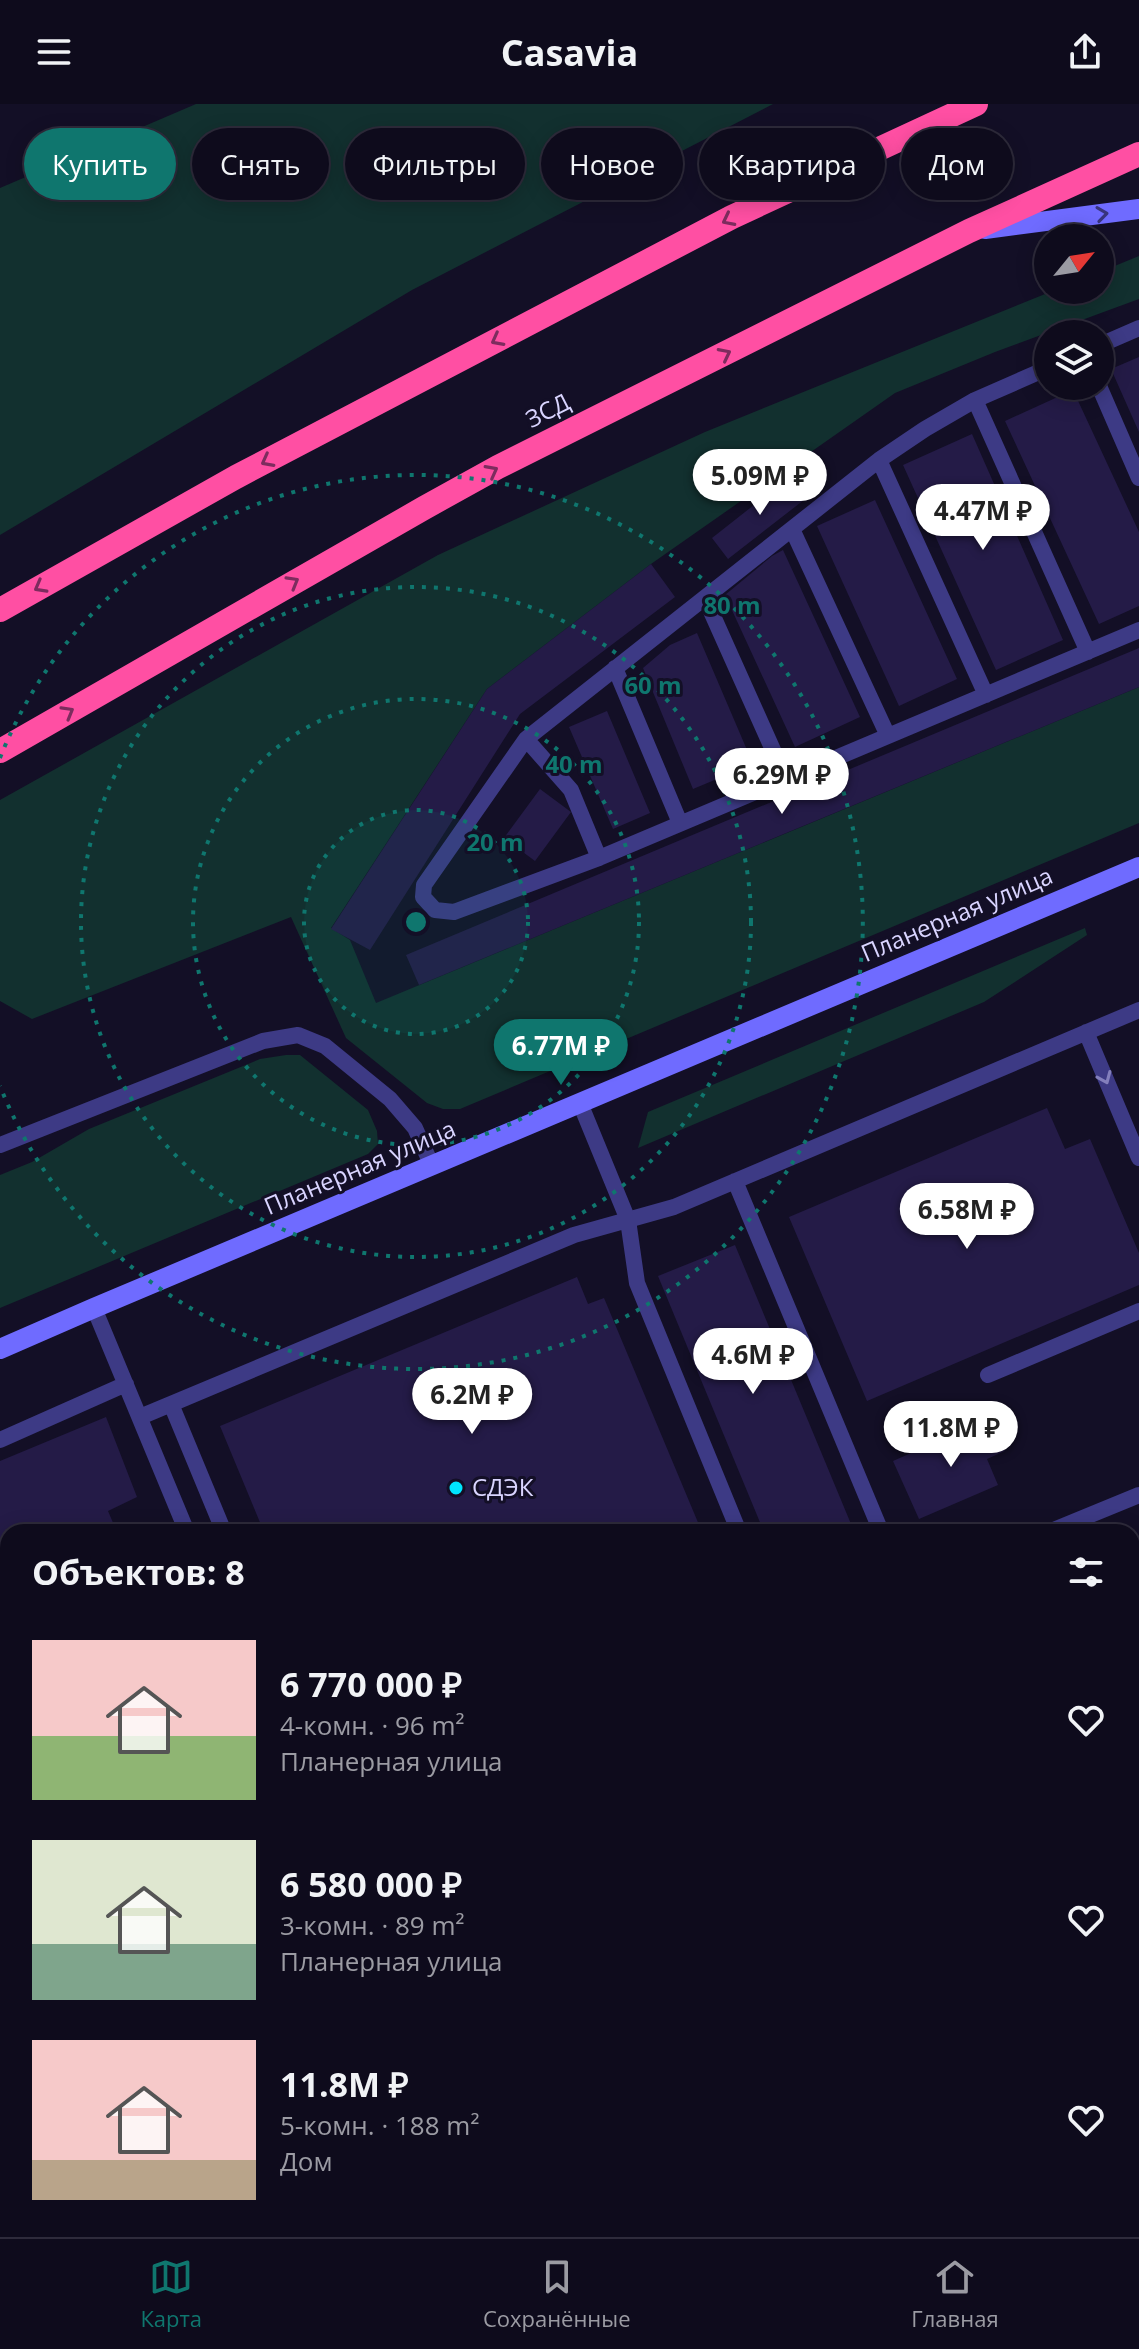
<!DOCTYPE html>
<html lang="ru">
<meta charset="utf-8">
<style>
:root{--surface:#0e0b1c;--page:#1c1929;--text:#f1f3f6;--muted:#9b9ba3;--line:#2e2b3b;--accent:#0f766e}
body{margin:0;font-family:"Open Sans",sans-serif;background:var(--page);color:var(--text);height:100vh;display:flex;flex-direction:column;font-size:30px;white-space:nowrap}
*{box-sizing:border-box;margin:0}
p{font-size:26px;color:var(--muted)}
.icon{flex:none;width:44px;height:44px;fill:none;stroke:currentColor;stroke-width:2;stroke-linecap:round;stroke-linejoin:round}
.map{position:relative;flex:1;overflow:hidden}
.side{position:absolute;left:0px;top:1420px;width:1140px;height:714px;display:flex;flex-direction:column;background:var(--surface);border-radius:24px 24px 0 0;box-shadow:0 4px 20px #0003,0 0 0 2px var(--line)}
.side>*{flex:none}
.guide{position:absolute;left:24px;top:24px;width:1092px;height:72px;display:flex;gap:16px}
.needle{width:52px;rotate:60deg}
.buttons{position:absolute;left:1034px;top:120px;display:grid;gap:16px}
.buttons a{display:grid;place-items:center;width:80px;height:80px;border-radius:50%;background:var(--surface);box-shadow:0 4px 20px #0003,0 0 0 2px var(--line);font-size:40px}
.price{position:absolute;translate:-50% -68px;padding:0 18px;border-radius:28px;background:#fff;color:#222;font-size:26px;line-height:52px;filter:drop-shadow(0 2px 4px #0008)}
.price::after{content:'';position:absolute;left:50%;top:48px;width:24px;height:18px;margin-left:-12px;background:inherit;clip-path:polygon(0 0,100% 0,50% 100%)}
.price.selected{background:var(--accent);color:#fff}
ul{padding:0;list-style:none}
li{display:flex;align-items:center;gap:24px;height:200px;padding:0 32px}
li span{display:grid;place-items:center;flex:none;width:224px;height:160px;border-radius:0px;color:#555}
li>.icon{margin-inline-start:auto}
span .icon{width:96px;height:96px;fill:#fffc;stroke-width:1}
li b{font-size:34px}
h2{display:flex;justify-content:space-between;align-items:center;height:96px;padding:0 32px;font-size:34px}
.pill{padding:0 28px;border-radius:36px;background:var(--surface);box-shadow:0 4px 20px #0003,0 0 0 2px var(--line);font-size:28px;line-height:72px}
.pill.selected{background:var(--accent);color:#fff}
header{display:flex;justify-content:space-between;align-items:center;height:104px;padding:0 32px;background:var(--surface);font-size:36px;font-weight:700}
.tab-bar{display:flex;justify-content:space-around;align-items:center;height:112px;border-top:2px solid var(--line);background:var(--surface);font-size:22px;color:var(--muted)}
.tab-bar a{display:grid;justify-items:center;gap:4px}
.tab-bar .selected{color:var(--accent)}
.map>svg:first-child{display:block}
.green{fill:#12302f}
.building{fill:#241b47}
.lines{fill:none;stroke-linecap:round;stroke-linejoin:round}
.service{stroke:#3d3a85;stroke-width:16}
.secondary{stroke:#6f6bff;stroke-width:20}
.motorway{stroke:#ff4fa3;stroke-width:24}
.oneway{stroke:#38347d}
.oneway2{stroke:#7d2c5e}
.oneway3{stroke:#837fbc}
.ring{fill:none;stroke:#0f766e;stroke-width:4;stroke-dasharray:4 8}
.poi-dot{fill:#00e5ff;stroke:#130f26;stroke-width:3}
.labels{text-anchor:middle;stroke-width:6;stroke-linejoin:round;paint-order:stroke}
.street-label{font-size:24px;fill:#d9d4ff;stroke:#130f26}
.poi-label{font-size:24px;fill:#d9d4ff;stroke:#130f26;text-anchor:start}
.centre{fill:#0f766e;stroke:#130f26;stroke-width:4}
.ring-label{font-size:24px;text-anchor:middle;font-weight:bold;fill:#0f766e;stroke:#130f26;stroke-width:6;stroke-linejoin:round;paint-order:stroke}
</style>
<header><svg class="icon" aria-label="menu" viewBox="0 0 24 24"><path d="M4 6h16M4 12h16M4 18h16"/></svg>Casavia<svg class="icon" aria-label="share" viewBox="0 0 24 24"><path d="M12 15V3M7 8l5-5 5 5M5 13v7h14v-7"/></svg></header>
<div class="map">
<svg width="1139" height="2133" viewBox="0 0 1139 2133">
<rect width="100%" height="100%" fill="#130f26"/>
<path class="green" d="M196,0h577l-361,186 -412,245v-347z
M1139,152v43l-144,53 -100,41 -244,171 -164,125 -156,239 19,12 26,63 763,-316v136l-679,286h-17l-16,-6 -81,-65 -55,-121 -259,102 -32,-18v-201l438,-245 267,-123 350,-142h45v-18z
M1085,824l2,7 -103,67 -346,146 10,-36z
M286,951h14l68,55 9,21 1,13 -10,10 -368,154v-133l32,-13 57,-33 171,-70z"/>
<path class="building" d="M1139,253v75l-28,-63z
M1073,286l66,142v74l-40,18 -94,-203z
M972,330l91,206 -67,30 -93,-205z
M792,371l17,21 -81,63 -16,-21z
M875,396l82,179 -58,27 -82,-180z
M783,446l77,167 -65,30 -70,-152 47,-39z
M651,460l24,33 -155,117 -150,236 -39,-21 156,-240z
M697,529l56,131 -60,25 -50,-121 27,-23z
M1139,544v39l-720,298 -13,-30z
M607,607l43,102 -37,16 -44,-102z
M540,685l31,23 -36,49 -31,-23z
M1047,1004l18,41 25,-10 49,114v32l-272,116 -78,-184z
M735,1141l116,279 -19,8h-68l-106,-256z
M577,1173l11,27 16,-6 98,234h-438l-44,-106z
M106,1313l31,80 -29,14 9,21h-109v698h141l-17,7h-132v-776z
M990,1314l15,33 -18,8 11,26 -79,34 -26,-58z
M1139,2055v78h-133l-3,-7h129v-69z
M361,2126h401l2,7h-400z"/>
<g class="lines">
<path class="service" d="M1100,241l39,-17
M1048,264l-73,32 -50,29 -46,31 -353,279 -102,146 -1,12 12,13 19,2 145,-54 540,-228
M1099,282l40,92
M975,296l113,252
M879,356l107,235
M792,425l96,207
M705,494l81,181
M615,564l65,155
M526,635l45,51 28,68
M1086,928l53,126
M580,999l48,117 9,63 102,249
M0,1041l263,-104 35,-6 27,11 65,53 25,29 17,38
M735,1077l145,348 -7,3
M94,1204l93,224
M988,1271l151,-64
M171,1300l53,128
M140,1313l434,-182 100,-28 465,-197
M0,1336l126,-56
M1049,1428l90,-37
M1132,1531l7,-3
M1132,1801l7,-3
M1132,1929l7,-3
M781,2126l3,7
M948,2126l3,7"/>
<path class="secondary" d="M985,125l154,-20
M0,1245l94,-41 1045,-441"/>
<path class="motorway" d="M0,506l236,-133 496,-260 244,-113
M0,647l424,-243 74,-41 471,-236 170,-77"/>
</g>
<defs><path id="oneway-chevron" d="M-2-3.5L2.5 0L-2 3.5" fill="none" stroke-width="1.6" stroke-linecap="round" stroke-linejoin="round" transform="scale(2)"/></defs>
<use class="oneway" href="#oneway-chevron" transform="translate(1102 110) rotate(-8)"/>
<g class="oneway2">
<use href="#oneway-chevron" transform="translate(728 116) rotate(153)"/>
<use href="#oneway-chevron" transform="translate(497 236) rotate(152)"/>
<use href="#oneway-chevron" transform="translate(725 250) rotate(-27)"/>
<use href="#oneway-chevron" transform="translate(267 357) rotate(152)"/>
<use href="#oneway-chevron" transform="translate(492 367) rotate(-28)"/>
<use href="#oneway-chevron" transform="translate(293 478) rotate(-30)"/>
<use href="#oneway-chevron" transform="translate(40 483) rotate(151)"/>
<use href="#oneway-chevron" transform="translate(68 608) rotate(-30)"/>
</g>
<use class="oneway3" href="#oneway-chevron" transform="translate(1105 974) rotate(67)"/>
<circle cx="416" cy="818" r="112" fill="#0f766e" fill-opacity=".12"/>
<g class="ring">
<circle cx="416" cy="818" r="112"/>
<circle cx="416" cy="818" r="223"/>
<circle cx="416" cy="818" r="335"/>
<path d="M0 654A447 447 0 1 1 0 982"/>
</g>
<circle class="poi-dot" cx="456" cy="1384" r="8"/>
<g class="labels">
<g class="street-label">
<text transform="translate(548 307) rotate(-27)" y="8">ЗСД</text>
<text transform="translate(957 811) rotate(-23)" y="8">Планерная улица</text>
<text transform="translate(360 1064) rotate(-23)" y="8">Планерная улица</text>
</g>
<g class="poi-label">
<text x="472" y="1392">СДЭК</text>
</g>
</g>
<circle cx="416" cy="818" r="12" class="centre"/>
<g class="ring-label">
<text x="732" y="510">80 m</text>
<text x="653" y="590">60 m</text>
<text x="574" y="669">40 m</text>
<text x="495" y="747">20 m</text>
</g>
</svg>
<div class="buttons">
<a><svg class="needle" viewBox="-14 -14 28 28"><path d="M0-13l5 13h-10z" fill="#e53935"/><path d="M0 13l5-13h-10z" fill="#9b9ba3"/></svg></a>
<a><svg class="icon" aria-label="layers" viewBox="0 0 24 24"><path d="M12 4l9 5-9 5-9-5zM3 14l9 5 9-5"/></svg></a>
</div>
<b class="price" style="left:760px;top:413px">5.09M ₽</b>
<b class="price" style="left:983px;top:448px">4.47M ₽</b>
<b class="price" style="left:782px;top:712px">6.29M ₽</b>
<b class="price selected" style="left:561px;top:983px">6.77M ₽</b>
<b class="price" style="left:967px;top:1147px">6.58M ₽</b>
<b class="price" style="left:753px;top:1292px">4.6M ₽</b>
<b class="price" style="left:472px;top:1332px">6.2M ₽</b>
<b class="price" style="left:951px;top:1365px">11.8M ₽</b>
<div class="guide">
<a class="pill selected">Купить</a>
<a class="pill">Снять</a>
<a class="pill">Фильтры</a>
<a class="pill">Новое</a>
<a class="pill">Квартира</a>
<a class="pill">Дом</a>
</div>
<section class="side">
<h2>Объектов: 8<svg class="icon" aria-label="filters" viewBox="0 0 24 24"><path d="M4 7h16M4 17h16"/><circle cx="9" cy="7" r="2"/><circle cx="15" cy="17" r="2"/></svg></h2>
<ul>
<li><span style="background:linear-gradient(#f6c9c9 60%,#8fb573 0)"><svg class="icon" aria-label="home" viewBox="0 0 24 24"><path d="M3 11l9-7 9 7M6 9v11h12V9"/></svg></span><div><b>6 770 000 ₽</b><p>4-комн. · 96 m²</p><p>Планерная улица</p></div><svg class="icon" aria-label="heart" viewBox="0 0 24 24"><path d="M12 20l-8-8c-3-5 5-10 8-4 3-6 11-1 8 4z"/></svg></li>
<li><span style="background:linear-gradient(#dfe7d0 65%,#7fa58c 0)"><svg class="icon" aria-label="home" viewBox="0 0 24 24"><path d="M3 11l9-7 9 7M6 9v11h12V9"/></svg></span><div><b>6 580 000 ₽</b><p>3-комн. · 89 m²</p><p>Планерная улица</p></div><svg class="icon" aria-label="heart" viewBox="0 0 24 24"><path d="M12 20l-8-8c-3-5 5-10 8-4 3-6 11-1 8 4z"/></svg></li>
<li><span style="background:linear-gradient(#f6c9c9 75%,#b9a48a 0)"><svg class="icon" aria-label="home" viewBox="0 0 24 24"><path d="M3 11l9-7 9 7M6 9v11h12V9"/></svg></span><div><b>11.8M ₽</b><p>5-комн. · 188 m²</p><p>Дом</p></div><svg class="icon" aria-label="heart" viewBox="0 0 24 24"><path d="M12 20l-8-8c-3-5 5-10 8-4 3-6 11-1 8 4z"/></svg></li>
</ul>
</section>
</div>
<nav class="tab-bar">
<a class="selected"><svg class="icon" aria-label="map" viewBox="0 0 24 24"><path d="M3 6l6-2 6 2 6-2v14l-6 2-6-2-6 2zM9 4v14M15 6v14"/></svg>Карта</a>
<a><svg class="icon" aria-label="saved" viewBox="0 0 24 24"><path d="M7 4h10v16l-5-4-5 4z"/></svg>Сохранённые</a>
<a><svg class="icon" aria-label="home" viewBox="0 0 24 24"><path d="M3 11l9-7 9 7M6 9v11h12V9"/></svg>Главная</a>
</nav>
